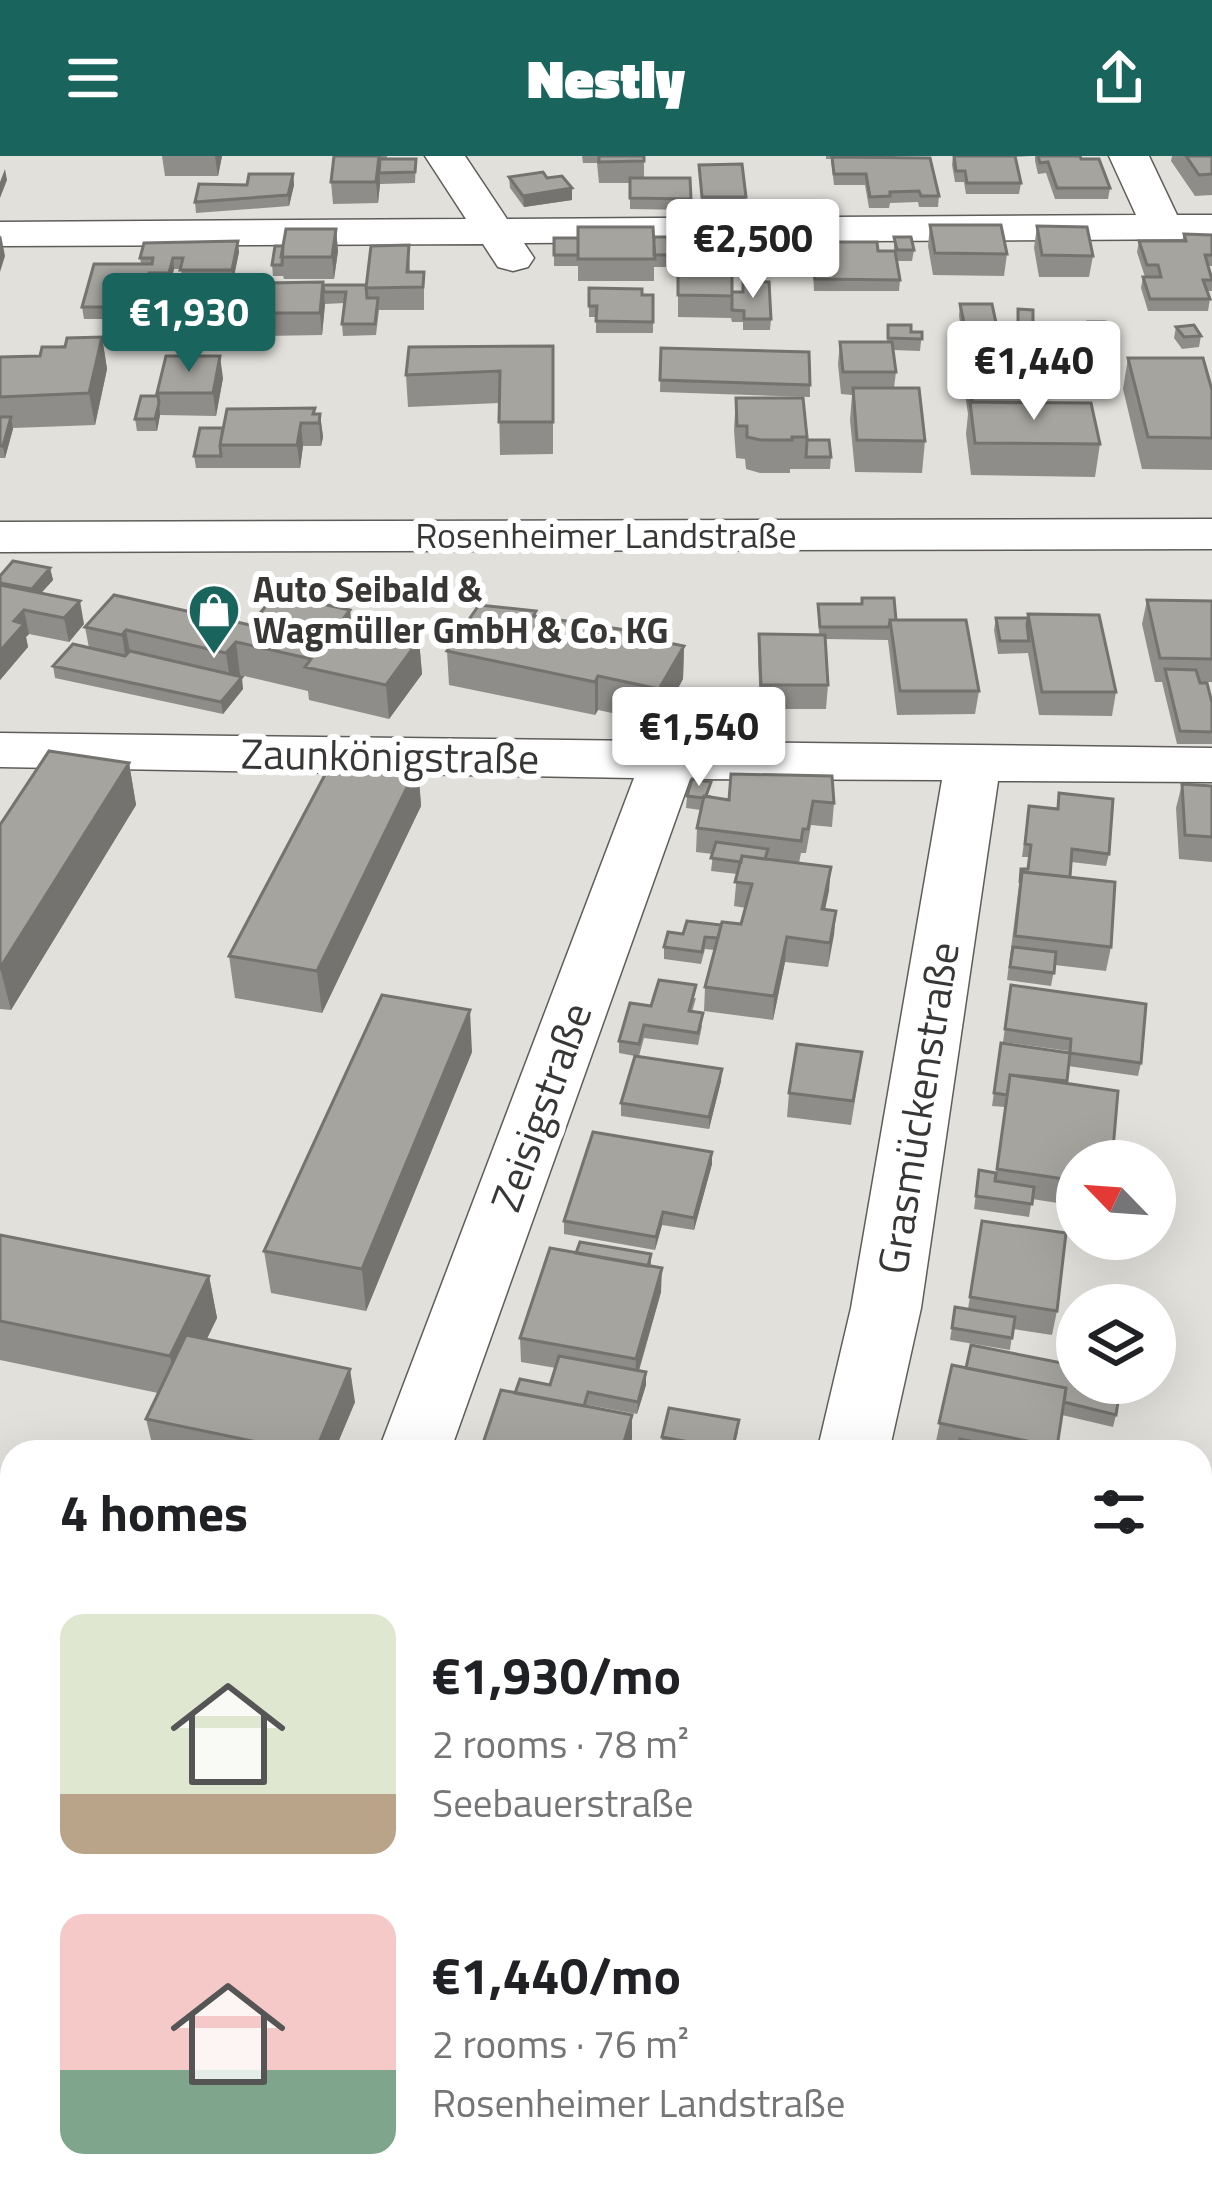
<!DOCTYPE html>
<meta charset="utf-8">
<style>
:root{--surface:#fff;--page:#f6f6f6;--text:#202124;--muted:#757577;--accent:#19655e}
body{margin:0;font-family:"Titillium Web",sans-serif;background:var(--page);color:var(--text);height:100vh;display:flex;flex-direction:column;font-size:45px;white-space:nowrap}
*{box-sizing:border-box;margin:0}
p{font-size:39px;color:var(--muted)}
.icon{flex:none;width:66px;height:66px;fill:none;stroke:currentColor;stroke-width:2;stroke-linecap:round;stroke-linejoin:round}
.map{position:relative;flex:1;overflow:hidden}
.panel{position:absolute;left:0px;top:1284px;width:1212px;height:768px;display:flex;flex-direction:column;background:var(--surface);border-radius:36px 36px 0 0;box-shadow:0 12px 48px #0002}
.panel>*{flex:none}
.needle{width:78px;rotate:295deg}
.controls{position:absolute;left:1056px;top:984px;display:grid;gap:24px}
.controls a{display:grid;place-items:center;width:120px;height:120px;border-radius:50%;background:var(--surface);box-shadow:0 12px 48px #0002;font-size:60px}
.price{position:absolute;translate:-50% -102px;padding:0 27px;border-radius:12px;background:#fff;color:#222;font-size:39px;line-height:78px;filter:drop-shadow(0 3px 6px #0008)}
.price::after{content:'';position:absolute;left:50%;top:72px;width:36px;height:27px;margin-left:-18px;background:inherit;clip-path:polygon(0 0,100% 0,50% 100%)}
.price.current{background:var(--accent);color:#fff}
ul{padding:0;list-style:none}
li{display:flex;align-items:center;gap:36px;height:300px;padding:0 60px}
li span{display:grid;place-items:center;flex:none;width:336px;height:240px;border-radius:24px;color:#555}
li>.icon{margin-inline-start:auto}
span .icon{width:144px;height:144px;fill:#fffc;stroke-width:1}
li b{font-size:51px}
h2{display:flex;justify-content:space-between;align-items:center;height:144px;padding:0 60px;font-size:51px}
header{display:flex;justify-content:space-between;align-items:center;height:156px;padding:0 60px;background:var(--accent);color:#fff;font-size:54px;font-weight:800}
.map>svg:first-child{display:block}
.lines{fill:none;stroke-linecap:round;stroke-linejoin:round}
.minor-casing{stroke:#5f5d59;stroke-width:3}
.major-casing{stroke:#5f5d59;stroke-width:3}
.minor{fill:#fff;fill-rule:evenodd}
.major{fill:#fff;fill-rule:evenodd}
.wall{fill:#8e8d89}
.shaded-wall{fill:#74736f}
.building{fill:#a5a49f;stroke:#74736f;stroke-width:3}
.labels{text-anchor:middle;stroke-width:12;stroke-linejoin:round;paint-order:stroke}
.far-street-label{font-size:36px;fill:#383736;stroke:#fff}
.far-poi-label{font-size:36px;font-weight:bold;fill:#383736;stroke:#fff;text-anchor:start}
.street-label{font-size:42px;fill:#383736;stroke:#fff}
</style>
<header><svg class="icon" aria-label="menu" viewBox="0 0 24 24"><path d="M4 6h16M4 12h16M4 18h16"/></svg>Nestly<svg class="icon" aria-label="share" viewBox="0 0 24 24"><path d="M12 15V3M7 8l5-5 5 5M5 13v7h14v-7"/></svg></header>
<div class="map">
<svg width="1212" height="2052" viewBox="0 0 1212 2052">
<rect width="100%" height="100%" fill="#e2e0db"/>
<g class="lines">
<g class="minor-casing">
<path id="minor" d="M425,0h40l42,63 629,-4 -27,-59h40l28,59h35v24l-688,4 10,15 -6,9 -15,4 -15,-4 -15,-23 -483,2v-24l466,-3z
M0,577l1212,15v34l-214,-1 -77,527 -32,144h-72l34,-144 91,-528 -252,-1 -240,673h-72l256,-674 -634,-11z
M12,1535v85l-12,5v-85z
M620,2040h92l-3,12h-92z"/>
</g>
<g class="major-casing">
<path id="major" d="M1212,363v30l-1212,3v-30z"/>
</g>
<use href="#minor" class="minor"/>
<use href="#major" class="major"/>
</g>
<path class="wall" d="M162,0h60l-4,20h-53z
M334,0h53v3h29l-1,24 -35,1 -2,19 -45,1 -2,-22z
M582,0h62v22h46l1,32 -61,-1v-26h-31l-2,-20h-14z
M826,0h69l44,40 -1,11h-19l-1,-5 -28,1 -1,5h-20l-4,-23h-31l-3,-26h-5z
M953,0h80l-18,1 6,26 -2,11h-53l-2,-12h-9l-3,-17z
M1035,0h45l30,32 -2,11h-53l-9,-26 -8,1 -3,-13z
M1172,0h40v39l-17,1 -24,-35z
M699,9l47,32v11h-44z
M293,18l1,11 -5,21 -93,7 -1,-11 52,-17z
M509,21l38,1 25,10v12l-48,7 -14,-19z
M930,69l77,29 -3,22 -71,-1 -5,-29z
M1037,70l56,30 -4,21h-50l-5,-29z
M336,73l2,22 -4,28h-50l-1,-3h-10l-1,-11 11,-19z
M683,73h47l2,63 39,27 -1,11h-27v-8h-11l-1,-4 -53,-1v-57h5z
M1184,78l28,1v31h-3l3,8v17h-5l3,8 -2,12h-60l-7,-23 2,-11h2l-8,-25 2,-11h43z
M654,81h13l1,30h-14v14h-76v-15h-24v-11z
M894,81l20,13 -2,11h-15l3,19 -1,11h-85l-2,-40h15l1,-9 50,9h16z
M762,83l31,17v11h-32z
M409,89l1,27h14v38h-45l-3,25 -33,1 -1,-12 3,-21 -20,1 -3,31 -58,1 -3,-23 62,-28h43z
M239,96l-6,29h-51l-1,-12h-7l-4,15h-19l-9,35h-58l-2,-12 59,-43 -1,-6z
M589,132l64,7v38h-57v-16h-7z
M226,137l1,12 -6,30h-54l-1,-12z
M250,138l1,11 -3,16h-14l-1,-11z
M960,148l36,19 -2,11h-32l-3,-18z
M1018,153l15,22 -1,12 -16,-1z
M1088,166l22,19 -2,12 -18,-1 -4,-19z
M888,169l23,7h11l-2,19 -27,-1 3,22 -2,16 31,53 -3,32 -67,-1 -5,-52 2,-25 -11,-1 -3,-30 2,-22h47z
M1176,171l25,9 -2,11 -17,2 -8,-11z
M102,181l5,32 -12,56 -82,3 -8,30h-5v-101l40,-1 15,-9z
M553,190v108l-53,1 -1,-52 -91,4 -2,-32z
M964,191l81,56 55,41 -5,33 -124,-2 -5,-41 2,-20 -7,-45z
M661,192l149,37v12l-150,-5z
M1128,202l84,32v80l-70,-1 -19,-80z
M223,222l-7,38 -56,-1 -3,16h-20l-2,-12 23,-23 -1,-3z
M736,242h67l4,42 24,17 -1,12h-40v4h-30l-14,-4 -1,-10 -9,-1 -2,-28z
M315,252v6h5l3,23 -2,9h-18l-3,22h-104l-2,-12 29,-28z
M50,412l3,12 -12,13 43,31 -15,18 -40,-8 -3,3 2,10 -28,33v-104z
M1147,444l65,1v81h-12l12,21v41h-35l-15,-62h-7l-13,-58z
M818,448l78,16 83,71 -4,23 -78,1 -9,-75 -63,-1 3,46 -2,24h-66l-2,-51 1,-24 60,1z
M350,454l1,15 68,15 3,34 -33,45 -80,-19 -1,-9 -68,-16 3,14 -20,25 -168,-36 -2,-12 36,-18 -4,-21 165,-2z
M536,455v5l96,15v4l52,11 -1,33 -24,44 -61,-13 -3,5 -146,-30 -2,-34z
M1028,458l88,78 -4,24 -73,-1 -11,-62 -30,1 -4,-24 2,-12h32z
M129,607l7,42 -125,205 -11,-1v-184z
M418,609l3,41 -99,207 -87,-15 -6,-42z
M731,618l103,29 -2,24 -21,-2 -5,28h-5l-2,10 32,4 -6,42 11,2 -8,56 -43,-5 -12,58 -69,-9 1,-24 9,-37 -9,-1 -4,15 -37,-5v-12l19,-13 38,-9 20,-1 5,-16 -12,-2 3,-32 -26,-3 2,-17 -17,-2 1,-24 4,-18 -15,-2 1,-12 24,-1 -1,2 19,3z
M1182,628l30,2v76l-33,-3 -3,-51z
M1059,637l50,61 -3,12 -35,-4 -1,15 41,70 -5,24 -51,-6 -4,21 -44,-6 14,-111h7l1,-12h-7l7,-51 28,2z
M1011,829l130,78 -3,13 -70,-10 -2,17 11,78v45l-45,-7 -3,18 -55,-8 5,-39 17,3 9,-66 -13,-1 9,-63 67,10 1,-2 -66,-9z
M696,842l-4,14 10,14 -4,19 -54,-7 -5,18 82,25 -12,48 -88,-13v-13l14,-47 -16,-3v-12l32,-35z
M472,896l-106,259 -95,-18 -7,-42z
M859,920l-8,49 -64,-8 2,-24z
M712,996v12l-18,66 -32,-5 -7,25 -91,-16v-13z
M982,1065l75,90 -5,24 -39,-6 -3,21 -60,-10 5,-33 13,2z
M0,1079l209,41 8,42 -11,22 149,62 -21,50h-180l-8,-33 12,-26 -158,-33z
M576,1097l75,1v12l10,26 -22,79 7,1v13l-9,29 -49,-9v2l44,8v24l-117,-46 35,-8 6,-17 -35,-6 -1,-24z
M952,1209l164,50 -3,12 -51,-12 -6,37h-99l-22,-6z
M738,1276l-5,20h-55l-17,-3 1,-12z
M12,1640v132l-12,-3v-103z
M0,1885l12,2v81l-12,-2z"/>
<path class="shaded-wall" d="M215,0h7l-4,20z
M379,0l1,28 -2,19 -2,-21z
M5,13l2,11 -7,18v-16z
M293,18l1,11 -5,21 -1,-11z
M572,32v12l-48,7 -1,-11z
M336,73l2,22 -4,28 -2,-22z
M1,79l4,21 -5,16v-35z
M238,85l1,11 -6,29 -1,-11z
M173,102l1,11 -4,15 -1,-11z
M149,117l2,11 -9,35 -2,-12z
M323,126l2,22 -3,31 -2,-22z
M226,137l1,12 -6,30 -2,-12z
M102,181l5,32 -12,56 -6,-32z
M220,200l3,22 -7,38 -3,-23z
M159,248l1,11 -3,16 -2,-12z
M320,258l3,23 -2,9 -2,-23z
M11,261l2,12 -8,29 -2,-12z
M301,267l2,23 -3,22 -3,-23z
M50,412l3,12 -19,21 -2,-12z
M80,445l4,23 -15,18 -5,-24z
M24,454l5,24 -3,3 2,10 -28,33v-29l14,-30z
M350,454l3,33 -13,-20z
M126,474l6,33 -5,5 -5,-33z
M419,484l3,34 -33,45 -3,-34z
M236,486l4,33 -9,11 -5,-33z
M684,490l-1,33 -24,44v-34z
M598,520v34l-3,5v-33z
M242,521l1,12 -20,25 -2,-12z
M129,607l7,42 -125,205 -11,-42z
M418,609l3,41 -99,207 -5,-42z
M831,711l-2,24 -9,42 2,-24z
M836,755l-2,24 -6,32 2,-24z
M787,781l-2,25 -12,58 1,-24z
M470,854l2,42 -106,259 -4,-42z
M722,913l-1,12 -12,48v-12z
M712,996v12l-18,66v-12z
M663,1056l-1,13 -7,25 1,-13z
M662,1112l-1,24 -26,91 1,-24z
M209,1120l8,42 -38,79 -9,-41z
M350,1213l5,33 -21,50h-19z
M646,1216v13l-9,29 1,-12z
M632,1259v24l-4,13h-7z"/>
<path class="building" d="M334,0h45l-3,26h-45z
M599,0h45v5l-45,1z
M954,0h61l6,27h-54l-2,-12h-9z
M1038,0h42l1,3h18l11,29h-53l-9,-26 -8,1z
M1186,0h26v18l-13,1z
M832,1l98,1 9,38h-18l-2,-5 -29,1v4l-20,1 -4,-23h-32z
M380,3h36l-1,13 -36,1z
M742,8l4,33h-44l-3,-32z
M543,16l4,6 15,-2 10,12 -49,8 -14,-19z
M249,18h44l-5,21 -93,7 4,-18 48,1z
M630,22h60l1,21 -61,-1z
M930,69h71l6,29 -72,-1z
M1037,70l50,1 6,29 -51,-1z
M578,71h75l2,32h-77z
M286,73h50l-4,28h-51z
M683,73h47l1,23 -48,-1z
M1184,78l28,1v20h-7l7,25h-9l7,19h-60l-7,-22h18l-3,-12h-11l-8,-24h47z
M654,81h13l2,18h-15z
M894,81h17l3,13h-17z
M554,82h24v17h-24z
M762,83h30l1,17h-31z
M238,85l-6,29h-52l3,-12h-10l-4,15h-20l-9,34h-58l12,-43h58l1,-6h-13l4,-15z
M828,86h49l1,9h17l5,29 -85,-1 -3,-28h18z
M409,89l-2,27h17l-1,15 -57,1 5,-42z
M275,90h8l-1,19h-10z
M678,104l54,1v35l-54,-1z
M743,125l26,1 2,37h-27v-8l-12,-1v-18h11z
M323,126l-3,31h-59l5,-30z
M323,129h43l1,13h11l-3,26h-33l4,-32h-22z
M589,132l53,1v6h11v27l-57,-1 1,-15h-8z
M174,137h52l-7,30h-53z
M236,138h14l-3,16h-14z
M960,148h32l4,19h-32z
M1018,153l15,1v21l-15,-1z
M1088,166h17l5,19h-18z
M888,169h23v7h11v7l-34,-1z
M1194,169l7,11 -17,1 -8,-10z
M102,181l-13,56 -89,4v-40l40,-1 2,-9h23l2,-9z
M840,186h52l4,30h-53z
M553,190v76h-54l1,-51 -94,4 3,-28z
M964,191l70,1 11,55 -73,-1z
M661,192l148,4 1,33 -150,-5z
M166,200h54l-7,37h-56z
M1128,202h75l9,32v48l-64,-1z
M853,232h66l6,53 -68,-1z
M141,240h17l1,7 -4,16h-20z
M736,242h67l4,39h-15v3h-31l-14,-3v-11h-10z
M970,246l121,1 9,41 -125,-1z
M315,252l-2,6h7l-1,9h-18l-4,22h-77l7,-36z
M0,261h11l-8,29h-3z
M200,272h23l-3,17 1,11h-27z
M807,284h22l2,17h-25z
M13,405l37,7 -18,21 -32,-6v-7z
M0,429l80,16 -16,17 -40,-8 -10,11 10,3 -24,27z
M276,438l74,16 -10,13 79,17 -33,45 -81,-18 6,-8 -75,-17 -10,11 -100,-23 -4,5 -37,-8 29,-32 136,30z
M862,442h32l2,22h-6l-1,7h-69l-2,-23h44z
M1147,444l65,1v58l-52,-1z
M479,449l57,6 -3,5 99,15 -2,4 54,11 -25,43 -61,-13 -3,6 -148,-31z
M1028,458l71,1 17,77h-74z
M996,462h32l-1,7 2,16h-29z
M890,464h76l13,71h-79z
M759,478l66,1 3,50h-67z
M73,488l52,12 5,-5 112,26 -21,25 -168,-36z
M1165,513l31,1 4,13h7l5,20v29l-32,-1z
M49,595l80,12 -129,205v-143z
M337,596l81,13 -101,206 -88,-15z
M731,618l101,2 2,27 -21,-2 -5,28h-5l-2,12 -104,-13 7,-32 25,4z
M692,623l19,3 -5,14 -2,2 -17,-2z
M1182,628l30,2v51l-27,-2z
M1059,637l54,6 -4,55 -37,-5 -2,28 -48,-5 -2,11 1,-14h7l3,-24 -6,-1 4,-38 29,3z
M716,686l52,7 -3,10 -23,-3 -1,6 -30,-4z
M742,700l89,11 -9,42 14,2 -6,32 -43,-6 -13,59 -69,-9 17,-65 19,2 11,-40 -17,-2z
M1022,716l93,10 -4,65 -96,-11z
M687,765l34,4 -3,13 -13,-1 -3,15 -38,-5 4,-15 15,2z
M1013,791l43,5 -2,21 -44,-6z
M659,824l37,5 -7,26 14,2 -5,20 -54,-8 -5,19 -20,-3 11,-38 21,3z
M1011,829l135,19 -5,59 -71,-10 1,-14 -66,-10z
M382,839l88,15 -108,259 -98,-18z
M1001,887l69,10 -3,28 -57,-6 -3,20 -13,-2z
M797,888l65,8 -9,49 -64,-8z
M635,900l87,13 -13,48 -88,-14z
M1010,919l108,16 -6,70h-35v20l-80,-12z
M593,976l119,20 -18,66 -31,-6 -7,25 -92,-16z
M979,1014l17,3 -1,8 39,6 -2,17 -56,-8z
M982,1065l84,12 -9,78 -87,-14z
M0,1079l209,41 -39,80 -170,-35z
M580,1086l71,12 -3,12 -72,-13z
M550,1092l112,20 -26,91 -116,-21z
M955,1151l60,10 -3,21 -60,-10z
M186,1179l164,34 -35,83h-9l-160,-33z
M971,1189l106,21v17h44l-5,32 -52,-13 2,-14 -100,-20z
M559,1200l87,16 -8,30 -50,-10 -4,14 -69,-13 5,-14 30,6z
M952,1209l114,23 -9,59 -118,-24z
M501,1234l131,25 -11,37h-141z
M669,1252l70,12 -7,30 -70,-13z
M960,1283l64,13h-67z
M12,1640v122l-12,-2v-94z
M0,1885l12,2v72l-12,-2z
M137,2040h155l35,11 -195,1z
M489,2040h68l-2,12h-69z
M782,2040h150l-2,12h-151z"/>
<defs>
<g id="shop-pin" transform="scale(2.7)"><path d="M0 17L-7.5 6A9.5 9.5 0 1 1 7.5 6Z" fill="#19655e" stroke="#fff"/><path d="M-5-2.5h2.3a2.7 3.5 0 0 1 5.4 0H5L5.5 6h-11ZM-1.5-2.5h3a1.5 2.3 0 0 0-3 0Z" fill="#fff"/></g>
</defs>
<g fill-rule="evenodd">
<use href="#shop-pin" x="214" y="454"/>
</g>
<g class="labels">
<g class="far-street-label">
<text x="606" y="392">Rosenheimer Landstraße</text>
</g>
<g class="far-poi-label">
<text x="253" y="446">Auto Seibald &amp;<tspan x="253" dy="41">Wagmüller GmbH &amp; Co. KG</tspan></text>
</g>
<g class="street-label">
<text transform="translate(390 600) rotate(1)" y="15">Zaunkönigstraße</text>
<text transform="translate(541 951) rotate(-70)" y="15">Zeisigstraße</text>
<text transform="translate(918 952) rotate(-81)" y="15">Grasmückenstraße</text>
</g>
</g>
</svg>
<div class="controls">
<a><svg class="needle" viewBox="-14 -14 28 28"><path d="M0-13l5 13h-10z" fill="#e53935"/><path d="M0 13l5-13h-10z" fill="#757577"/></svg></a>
<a><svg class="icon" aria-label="layers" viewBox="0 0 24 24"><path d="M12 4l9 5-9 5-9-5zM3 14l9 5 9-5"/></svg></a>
</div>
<b class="price" style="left:753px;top:145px">€2,500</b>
<b class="price current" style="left:189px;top:219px">€1,930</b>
<b class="price" style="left:1034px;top:267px">€1,440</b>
<b class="price" style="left:699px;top:633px">€1,540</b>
<section class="panel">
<h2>4 homes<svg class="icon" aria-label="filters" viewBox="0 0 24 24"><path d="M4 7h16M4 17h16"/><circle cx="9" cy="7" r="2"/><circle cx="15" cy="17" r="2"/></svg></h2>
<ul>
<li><span style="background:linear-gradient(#dfe7d0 75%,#b9a48a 0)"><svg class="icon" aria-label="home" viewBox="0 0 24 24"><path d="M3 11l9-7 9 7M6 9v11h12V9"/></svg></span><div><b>€1,930/mo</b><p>2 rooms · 78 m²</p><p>Seebauerstraße</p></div></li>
<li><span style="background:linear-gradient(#f6c9c9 65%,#7fa58c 0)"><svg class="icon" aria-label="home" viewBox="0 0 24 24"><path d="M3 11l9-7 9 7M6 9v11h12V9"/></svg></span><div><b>€1,440/mo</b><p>2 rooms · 76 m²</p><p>Rosenheimer Landstraße</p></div></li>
</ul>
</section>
</div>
